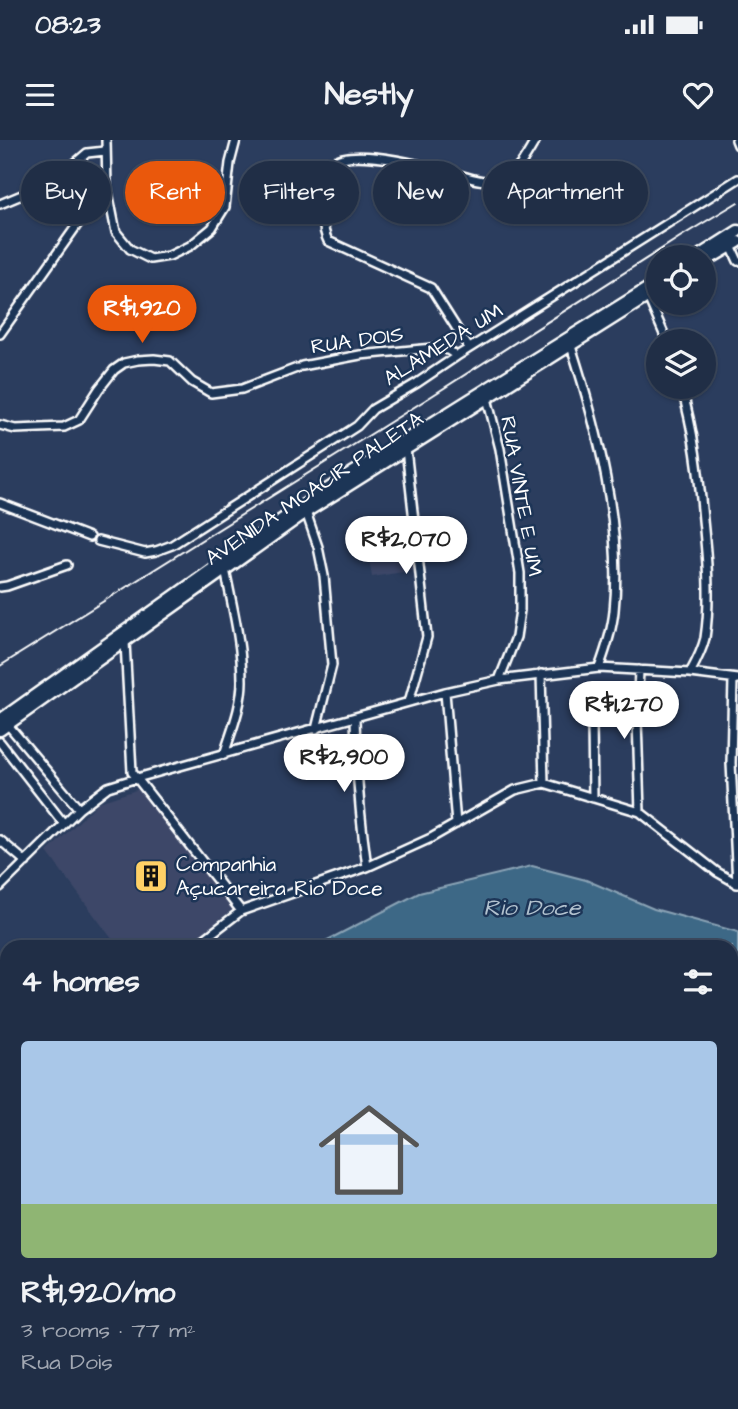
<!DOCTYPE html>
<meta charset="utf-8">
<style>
:root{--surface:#202e46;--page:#2d3a51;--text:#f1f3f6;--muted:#a2a8b3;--line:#3d4a5f;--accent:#ea580c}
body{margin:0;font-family:"Architects Daughter",sans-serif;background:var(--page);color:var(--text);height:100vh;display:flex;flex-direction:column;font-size:26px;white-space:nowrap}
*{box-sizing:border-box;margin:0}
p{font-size:23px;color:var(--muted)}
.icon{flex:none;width:38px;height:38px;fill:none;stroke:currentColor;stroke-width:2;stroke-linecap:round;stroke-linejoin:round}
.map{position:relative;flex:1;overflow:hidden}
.drawer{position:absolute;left:0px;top:800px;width:738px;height:471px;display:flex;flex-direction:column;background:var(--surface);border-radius:21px 21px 0 0;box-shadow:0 2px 5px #0004,0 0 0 2px var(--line)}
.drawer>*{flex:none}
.hud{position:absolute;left:21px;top:21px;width:696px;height:63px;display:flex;gap:14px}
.controls{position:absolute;left:646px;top:105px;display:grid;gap:14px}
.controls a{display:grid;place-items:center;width:70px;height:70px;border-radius:50%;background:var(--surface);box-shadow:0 2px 5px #0004,0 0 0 2px var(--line);font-size:35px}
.price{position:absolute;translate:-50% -60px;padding:0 16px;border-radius:24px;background:#fff;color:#222;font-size:23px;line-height:46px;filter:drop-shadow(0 2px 4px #0008)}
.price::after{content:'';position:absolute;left:50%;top:42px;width:21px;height:16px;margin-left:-10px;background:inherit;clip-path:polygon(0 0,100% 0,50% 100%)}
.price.current{background:var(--accent);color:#fff}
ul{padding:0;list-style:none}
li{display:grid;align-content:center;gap:14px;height:371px;padding:0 21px}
li span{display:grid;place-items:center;height:217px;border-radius:7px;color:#555}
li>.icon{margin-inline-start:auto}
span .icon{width:126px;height:126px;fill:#fffc;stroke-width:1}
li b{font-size:30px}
h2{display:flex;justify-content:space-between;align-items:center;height:84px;padding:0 21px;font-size:30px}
.tag{padding:0 24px;border-radius:32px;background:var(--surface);box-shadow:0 2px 5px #0004,0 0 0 2px var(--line);font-size:24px;line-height:63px}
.tag.current{background:var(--accent);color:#fff}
.status{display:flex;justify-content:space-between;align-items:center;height:49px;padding:0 35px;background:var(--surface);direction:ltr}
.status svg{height:19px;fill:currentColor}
header{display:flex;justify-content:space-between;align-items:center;height:91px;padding:0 21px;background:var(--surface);font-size:32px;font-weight:700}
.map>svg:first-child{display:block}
.built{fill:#3c4767}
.green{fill:#5e736f;stroke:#aeb9b7;stroke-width:2}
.water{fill:#3e6786;stroke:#8ba4b6;stroke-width:2}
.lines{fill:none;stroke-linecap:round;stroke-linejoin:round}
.minor-casing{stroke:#fff;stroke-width:12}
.major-casing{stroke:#fff;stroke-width:15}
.minor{stroke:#1d3557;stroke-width:7}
.major{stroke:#1d3557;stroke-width:10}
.rail{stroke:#fff;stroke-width:2}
.labels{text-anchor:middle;stroke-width:5;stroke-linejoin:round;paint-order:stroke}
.street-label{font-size:21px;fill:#fff;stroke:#1d3557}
.poi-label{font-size:21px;fill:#fff;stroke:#1d3557;text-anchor:start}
.water-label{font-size:23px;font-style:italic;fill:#b2c2cf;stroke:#1d3557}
</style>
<div class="status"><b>08:23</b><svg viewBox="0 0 49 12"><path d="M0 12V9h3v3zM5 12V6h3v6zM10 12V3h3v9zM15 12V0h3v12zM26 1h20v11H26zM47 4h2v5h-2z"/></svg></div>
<header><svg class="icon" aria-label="menu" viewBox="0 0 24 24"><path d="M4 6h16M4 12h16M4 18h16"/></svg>Nestly<svg class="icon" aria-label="heart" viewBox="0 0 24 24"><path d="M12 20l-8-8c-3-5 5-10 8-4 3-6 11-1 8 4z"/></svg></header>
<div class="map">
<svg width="738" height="1269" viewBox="0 0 738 1269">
<rect width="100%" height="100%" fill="#2b3d5e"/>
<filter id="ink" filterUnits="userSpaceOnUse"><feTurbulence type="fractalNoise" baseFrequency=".0143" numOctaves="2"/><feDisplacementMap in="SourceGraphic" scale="14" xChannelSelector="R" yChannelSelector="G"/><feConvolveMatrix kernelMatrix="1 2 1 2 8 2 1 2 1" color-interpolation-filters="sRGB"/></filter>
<g filter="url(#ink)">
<path class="built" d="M411,389l4,41 -43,7 -7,-40z
M142,648l93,119 -50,40h-67l-71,-95 52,-50z"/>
<path class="green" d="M732,1100l6,4v49l-6,-2z
M56,1264h269l-6,5h-265z
M619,1264h98l-16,5h-68z"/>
<path class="water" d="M532,726l54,14 68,29 84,23v312l-6,-4v-293h-418l105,-54z
M7,1020v244h49l-2,5h-54v-243z
M732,1151l6,2v70l-6,-1z
M477,1264h142l14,5h-171z"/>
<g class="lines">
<g class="minor-casing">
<path id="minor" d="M106,0l1,47 9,45 14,17 20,10 19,-3 21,-10 22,-18 13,-21 5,-44 6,-23
M736,0l2,5
M0,64l53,-22 34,-29 18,-2
M731,106l7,15
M648,157l19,44
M0,194l92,-130 15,-17
M571,206c26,81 52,179 43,265 -2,20 -8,38 -15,57
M469,208l-38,-60 -103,-47c-8,-16 -4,-36 -3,-53 1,-8 2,-19 8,-25 17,-17 93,3 115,9 17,4 36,13 53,7 18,-5 25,-24 35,-39
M302,226l58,-11 83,-8 14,9
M681,247c13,43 18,88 22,133 4,39 8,79 2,118 -3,13 -9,24 -15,35
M487,258l13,51 20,124v37l-4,27 -17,43
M0,285l15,4 49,-2 15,-7 20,-31 15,-19 10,-7 14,-3 16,-1 16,2 22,21 19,11 31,-4 55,-21
M406,309l21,188 -18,65
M0,363l89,34
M306,372l12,35 6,29 8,89 -16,64
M98,401l47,12 11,-2 16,-6 185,-119 16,-17 44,-26 40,-27 281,-177
M0,447l7,-1 60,-21
M125,502l7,130 109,139
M639,530l-2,49 3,93
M541,534l3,109
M733,539l-2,84 6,121
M445,552l11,132
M355,578c1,51 5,99 12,149
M592,583l1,75
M8,585l71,84
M0,602l64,82
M224,615c7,-23 18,-49 18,-74 0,-37 -10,-76 -17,-112
M0,700l26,22
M0,747l79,-78 29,-22 29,-9 308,-86 54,-12 100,-12 91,5 48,6
M194,807l47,-36 126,-44 64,-29 84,-48 29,-7 96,29 77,60 21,12
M0,825l7,4
M0,957l7,-8"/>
</g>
<g class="major-casing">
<path id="major" d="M697,117l41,-26
M704,122l34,-20
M0,580l287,-204 67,-44 304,-190
M0,590l306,-218 352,-222"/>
</g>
<use href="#minor" class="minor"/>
<use href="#major" class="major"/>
<path class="rail" d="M0,526l427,-267 253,-162 58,-35"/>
</g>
</g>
<defs>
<g id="building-square" transform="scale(1.75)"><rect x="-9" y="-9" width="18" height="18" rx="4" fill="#ffd166" stroke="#1d3557"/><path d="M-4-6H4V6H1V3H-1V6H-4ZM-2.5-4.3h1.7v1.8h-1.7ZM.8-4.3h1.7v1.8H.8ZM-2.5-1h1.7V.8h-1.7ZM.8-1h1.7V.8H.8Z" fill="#111"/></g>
</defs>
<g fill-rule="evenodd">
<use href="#building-square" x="151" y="736"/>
</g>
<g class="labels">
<g class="street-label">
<text transform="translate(357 200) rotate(-8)" y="7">RUA DOIS</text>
<text transform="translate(443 204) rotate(-32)" y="7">ALAMEDA UM</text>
<text transform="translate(314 348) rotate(-34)" y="7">AVENIDA MOACIR PALETA</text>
<text transform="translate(522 356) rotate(80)" y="7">RUA VINTE E UM</text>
</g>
<g class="poi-label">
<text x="176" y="731">Companhia<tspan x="176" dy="24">Açucareira Rio Doce</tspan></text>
</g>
<g class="water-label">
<text x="532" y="775">Rio Doce</text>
</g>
</g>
</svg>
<div class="controls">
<a><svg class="icon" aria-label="locate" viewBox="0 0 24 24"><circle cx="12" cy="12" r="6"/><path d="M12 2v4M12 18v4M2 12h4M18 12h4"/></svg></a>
<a><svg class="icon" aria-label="layers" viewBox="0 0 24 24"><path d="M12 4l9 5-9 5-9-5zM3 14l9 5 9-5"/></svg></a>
</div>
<b class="price current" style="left:142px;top:205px">R$1,920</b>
<b class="price" style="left:406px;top:436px">R$2,070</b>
<b class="price" style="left:624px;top:601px">R$1,270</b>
<b class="price" style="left:344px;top:654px">R$2,900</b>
<div class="hud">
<a class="tag">Buy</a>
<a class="tag current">Rent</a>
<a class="tag">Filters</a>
<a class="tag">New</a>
<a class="tag">Apartment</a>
</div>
<section class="drawer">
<h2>4 homes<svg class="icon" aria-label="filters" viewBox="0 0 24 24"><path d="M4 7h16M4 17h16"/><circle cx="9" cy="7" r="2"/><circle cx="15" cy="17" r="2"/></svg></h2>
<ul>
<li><span style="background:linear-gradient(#a9c7e8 75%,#8fb573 0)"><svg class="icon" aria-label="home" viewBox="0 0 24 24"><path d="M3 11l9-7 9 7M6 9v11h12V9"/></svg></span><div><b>R$1,920/mo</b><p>3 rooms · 77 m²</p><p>Rua Dois</p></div></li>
</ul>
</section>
</div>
